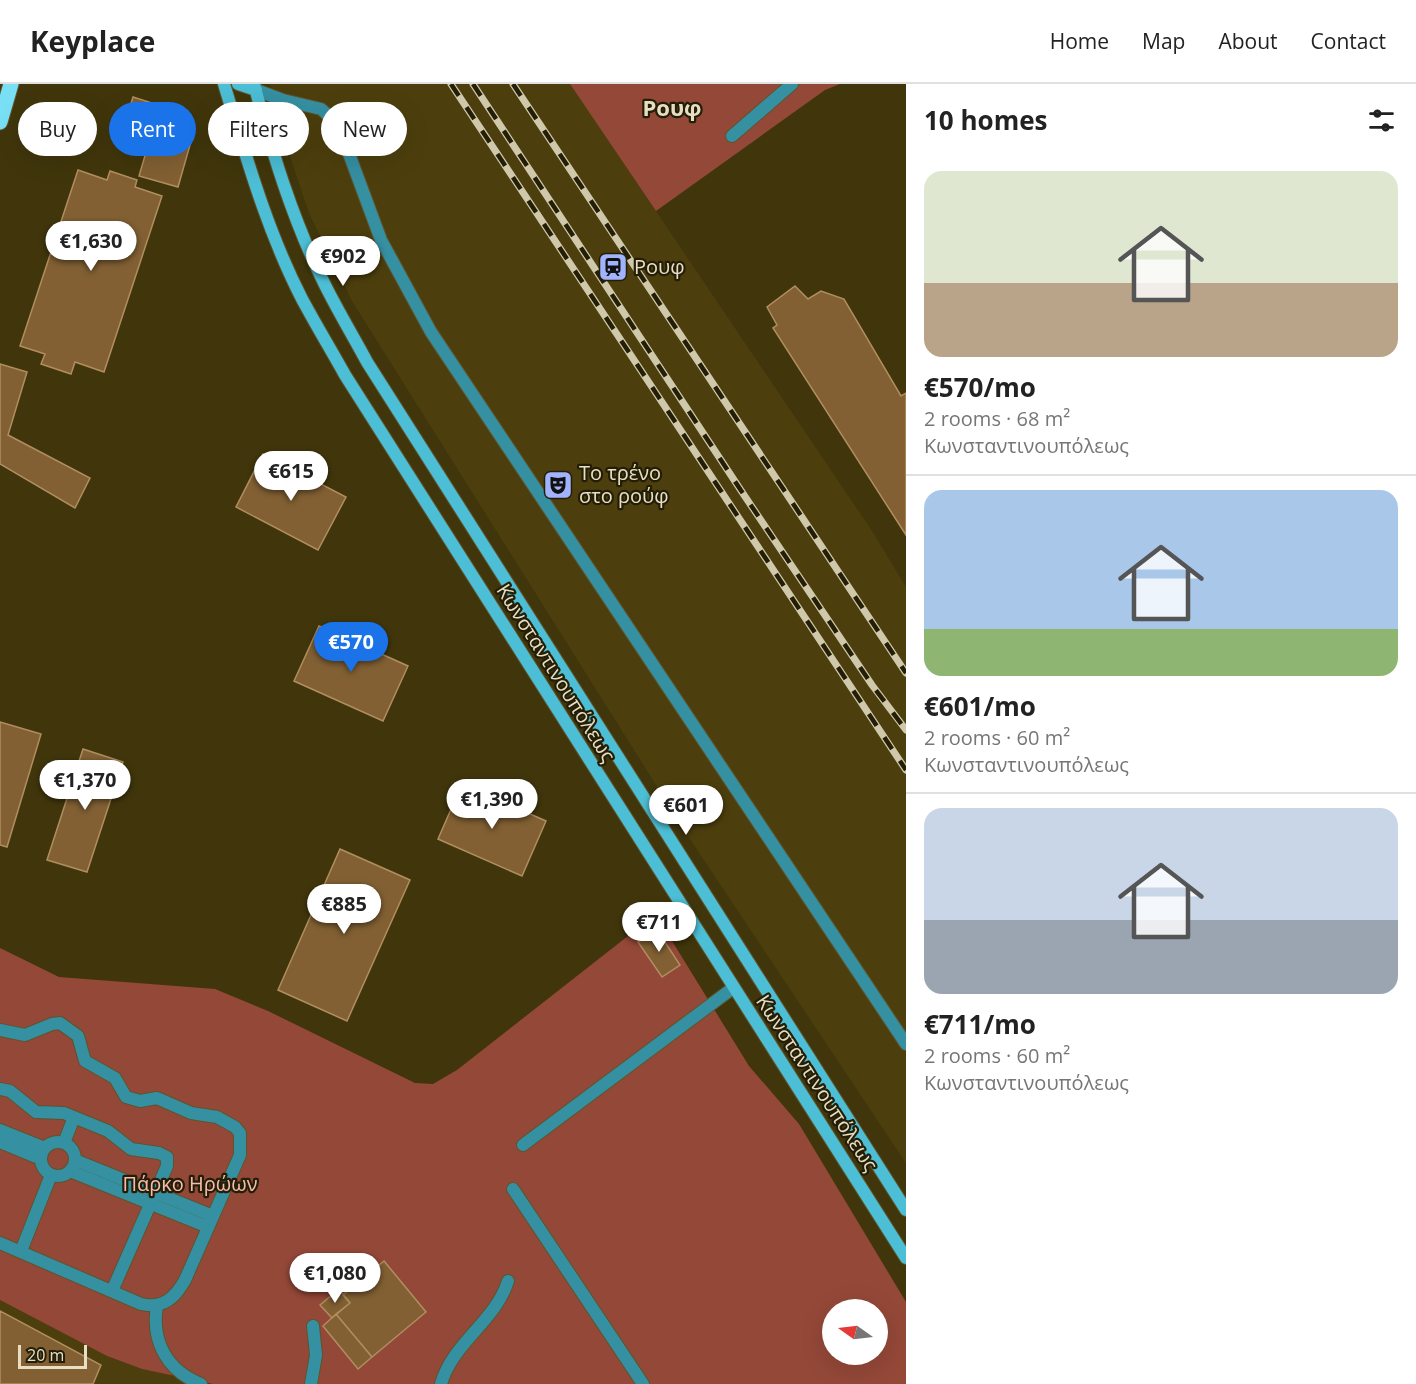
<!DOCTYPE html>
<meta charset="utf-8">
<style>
:root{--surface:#fff;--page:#f2f2f2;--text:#222;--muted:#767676;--line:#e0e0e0;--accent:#1a73e8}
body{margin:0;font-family:"Open Sans",sans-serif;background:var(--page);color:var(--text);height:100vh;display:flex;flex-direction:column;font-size:22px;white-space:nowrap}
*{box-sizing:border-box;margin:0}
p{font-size:20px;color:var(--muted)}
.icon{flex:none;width:33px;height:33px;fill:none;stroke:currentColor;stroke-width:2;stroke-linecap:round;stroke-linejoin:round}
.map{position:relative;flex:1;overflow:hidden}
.details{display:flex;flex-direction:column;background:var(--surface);width:510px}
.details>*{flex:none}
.hud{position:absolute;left:18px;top:18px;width:570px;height:54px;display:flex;gap:12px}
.needle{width:39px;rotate:284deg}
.tools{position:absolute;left:822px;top:1215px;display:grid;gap:12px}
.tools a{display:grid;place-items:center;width:66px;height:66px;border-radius:50%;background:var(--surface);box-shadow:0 6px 24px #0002;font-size:30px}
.scale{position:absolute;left:18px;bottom:15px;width:69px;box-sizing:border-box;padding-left:6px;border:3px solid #e7dfc4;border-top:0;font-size:16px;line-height:21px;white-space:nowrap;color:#e7dfc4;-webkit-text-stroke:4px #241e07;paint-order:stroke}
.price{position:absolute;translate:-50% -51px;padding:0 14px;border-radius:21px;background:#fff;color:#222;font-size:20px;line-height:39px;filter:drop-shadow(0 2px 3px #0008)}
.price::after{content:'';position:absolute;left:50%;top:36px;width:18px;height:14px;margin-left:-9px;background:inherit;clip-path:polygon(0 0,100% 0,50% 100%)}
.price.current{background:var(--accent);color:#fff}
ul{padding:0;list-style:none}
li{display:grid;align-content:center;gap:12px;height:318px;padding:0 18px}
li+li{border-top:2px solid var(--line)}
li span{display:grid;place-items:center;height:186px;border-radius:18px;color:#555}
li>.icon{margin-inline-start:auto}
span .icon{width:108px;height:108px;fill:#fffc;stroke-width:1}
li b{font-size:26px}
h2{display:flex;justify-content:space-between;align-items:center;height:72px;padding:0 18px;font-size:26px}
.pill{padding:0 21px;border-radius:27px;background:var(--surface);box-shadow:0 6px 24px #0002;font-size:21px;line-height:54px}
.pill.current{background:var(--accent);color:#fff}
header{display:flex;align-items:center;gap:36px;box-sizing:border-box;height:84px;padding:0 30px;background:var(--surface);border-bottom:2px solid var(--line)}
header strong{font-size:28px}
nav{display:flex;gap:33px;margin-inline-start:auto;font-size:21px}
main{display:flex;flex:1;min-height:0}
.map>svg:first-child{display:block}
.built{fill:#4d3f0d}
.green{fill:#944838;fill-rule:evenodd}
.building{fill:#826033;stroke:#b18e60;stroke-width:1.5}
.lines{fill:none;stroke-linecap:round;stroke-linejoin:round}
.lane-casing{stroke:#5f542c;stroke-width:14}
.street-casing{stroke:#5f542c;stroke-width:14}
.secondary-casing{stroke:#5f542c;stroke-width:14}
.primary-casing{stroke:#5f542c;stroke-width:17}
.lane{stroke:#3590a2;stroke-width:12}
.street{stroke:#3590a2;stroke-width:12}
.secondary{stroke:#4cbed5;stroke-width:12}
.primary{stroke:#79dff5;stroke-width:15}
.rail-casing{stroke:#d0c8aa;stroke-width:7}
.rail{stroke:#241e07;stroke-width:4.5;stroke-dasharray:14;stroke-linecap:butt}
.labels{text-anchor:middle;stroke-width:4.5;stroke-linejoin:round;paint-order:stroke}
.poi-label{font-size:20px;fill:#e7dfc4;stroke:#241e07;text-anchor:start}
.street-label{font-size:20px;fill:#e7dfc4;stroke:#241e07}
.park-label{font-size:20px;fill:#f3bcaf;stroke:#241e07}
.quarter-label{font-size:22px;font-weight:bold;fill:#e7dfc4;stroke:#241e07}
</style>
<header>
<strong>Keyplace</strong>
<nav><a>Home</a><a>Map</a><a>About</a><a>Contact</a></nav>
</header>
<main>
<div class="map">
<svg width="906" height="1300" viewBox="0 0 906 1300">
<rect width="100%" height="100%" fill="#41360b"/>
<path class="built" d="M270,0h300l302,447 34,56v576l-216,-324 -338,-538 -43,-88 -31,-93z
M0,1216l107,56 35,13 71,15h-213z"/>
<path class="green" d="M570,0h270l-15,6 -169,121z
M642,841l22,3 85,138 50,58 107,178v82h-693l-71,-15 -35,-13 -107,-56v-352l59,29 156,12 53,22 147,72 18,1 24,-14zM832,1226h46v44h-46z"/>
<path class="building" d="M133,13l22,7 -5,14 44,13 -16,56 -39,-11 8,-27 -27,-8z
M78,86l29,10 3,-9 27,9 -2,7 27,9 -58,176 -29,-10 -4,12 -30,-10 4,-10 -25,-8z
M795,202l13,13 13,-8 23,8 57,97 5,-3v142l-133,-207 4,-3 -10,-18z
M0,280l27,8 -19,63 82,43 -15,30 -75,-44z
M263,370l83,43 -28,53 -82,-43z
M319,542l89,40 -25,55 -89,-40z
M0,638l41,12 -34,113 -7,-2z
M83,665l40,13 -36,110 -40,-12z
M462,700l84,37 -24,55 -84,-37z
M340,765l70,31 -63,141 -69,-31z
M657,846l23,35 -18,12 -24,-35z
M384,1177l42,51 -54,45 -36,-43 14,-11 -7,-8z
M339,1205l11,14 -18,15 -12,-13z
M0,1227l101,54 -8,19h-93z
M336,1230l36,43 -14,12 -35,-43z"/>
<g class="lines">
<g class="lane-casing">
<path id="lane" d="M256,6l27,10 38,9 17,15 43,116 50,92 475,712
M0,946l25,5 27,-11 8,-1 18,13 7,25 30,17 11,19 14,4 17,-3 34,15 26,4 18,10 5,6v22l-55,125c-10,18 -22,29 -44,24l-141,-61
M0,1005l10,2 26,21 28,1 44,18 23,18 28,4 8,4v9l-55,125
M0,1046l45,18
M41 1075a17 17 0 1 1 34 0a17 17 0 1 1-34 0Z
M0,1058l41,17
M64,1059l10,-26
M523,1061l210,-157
M75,1076l138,56
M70,1087l138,56
M21,1167l30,-76
M157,1222c-6,35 10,65 44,78
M311,1300l5,-29 -3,-29
M441,1300c12,-42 54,-62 67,-103"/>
</g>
<g class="street-casing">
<path id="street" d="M732,52l60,-52
M513,1105l130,195"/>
</g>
<g class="secondary-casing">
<path id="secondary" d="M224,0c22,72 43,147 78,215 14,26 29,51 43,76l561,883
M238,0l18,6
M254,0c18,68 39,137 71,201 13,26 28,51 42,77l539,848"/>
</g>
<g class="primary-casing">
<path id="primary" d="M0,38l11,-38"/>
</g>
<use href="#lane" class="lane"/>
<use href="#street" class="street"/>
<use href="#secondary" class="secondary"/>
<use href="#primary" class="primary"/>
<g class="rail-casing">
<path id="rail" d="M451,0l455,686
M473,0l271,411 128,190 34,45
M513,0l393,589"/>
</g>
<use href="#rail" class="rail"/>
</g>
<defs>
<g id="station-square" transform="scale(1.5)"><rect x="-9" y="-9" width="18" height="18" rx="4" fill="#a1b3fd" stroke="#241e07"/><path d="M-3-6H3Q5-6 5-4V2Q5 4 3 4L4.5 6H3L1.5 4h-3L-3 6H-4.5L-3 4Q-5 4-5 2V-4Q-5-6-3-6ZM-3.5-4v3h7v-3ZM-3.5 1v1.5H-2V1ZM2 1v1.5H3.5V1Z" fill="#111"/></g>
<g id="theatre-square" transform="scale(1.5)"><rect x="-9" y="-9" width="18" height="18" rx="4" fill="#a1b3fd" stroke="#241e07"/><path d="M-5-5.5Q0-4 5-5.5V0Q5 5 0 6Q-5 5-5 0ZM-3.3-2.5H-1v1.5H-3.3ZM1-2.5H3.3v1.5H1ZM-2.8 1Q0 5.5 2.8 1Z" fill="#111"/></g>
</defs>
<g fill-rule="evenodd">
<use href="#station-square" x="613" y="183"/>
<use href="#theatre-square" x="558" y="401"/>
</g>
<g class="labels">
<g class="poi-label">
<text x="634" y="190">Ρουφ</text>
<text x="579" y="396">Το τρένο<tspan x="579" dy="23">στο ρούφ</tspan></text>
</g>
<g class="street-label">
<text transform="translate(556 589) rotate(58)" y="7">Κωνσταντινουπόλεως</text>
<text transform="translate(817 999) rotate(57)" y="7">Κωνσταντινουπόλεως</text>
</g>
<g class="park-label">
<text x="190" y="1107">Πάρκο Ηρώων</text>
</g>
<g class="quarter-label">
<text x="672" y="32">Ρουφ</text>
</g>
</g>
</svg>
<div class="tools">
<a><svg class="needle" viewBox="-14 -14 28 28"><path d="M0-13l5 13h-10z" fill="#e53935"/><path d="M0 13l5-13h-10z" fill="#767676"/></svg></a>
</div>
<div class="scale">20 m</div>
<b class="price" style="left:91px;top:188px">€1,630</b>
<b class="price" style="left:343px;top:203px">€902</b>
<b class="price" style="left:291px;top:418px">€615</b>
<b class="price current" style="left:351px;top:589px">€570</b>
<b class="price" style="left:85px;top:727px">€1,370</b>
<b class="price" style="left:492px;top:746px">€1,390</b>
<b class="price" style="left:686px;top:752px">€601</b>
<b class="price" style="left:344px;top:851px">€885</b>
<b class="price" style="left:659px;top:869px">€711</b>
<b class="price" style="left:335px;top:1220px">€1,080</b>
<div class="hud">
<a class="pill">Buy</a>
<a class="pill current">Rent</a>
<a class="pill">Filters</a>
<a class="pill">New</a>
</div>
</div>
<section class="details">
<h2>10 homes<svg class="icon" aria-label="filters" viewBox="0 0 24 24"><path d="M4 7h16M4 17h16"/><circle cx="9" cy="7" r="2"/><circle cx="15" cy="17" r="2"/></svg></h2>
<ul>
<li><span style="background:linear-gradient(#dfe7d0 60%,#b9a48a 0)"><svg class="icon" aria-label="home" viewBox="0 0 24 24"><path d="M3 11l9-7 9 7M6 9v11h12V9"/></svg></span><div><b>€570/mo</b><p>2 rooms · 68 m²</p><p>Κωνσταντινουπόλεως</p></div></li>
<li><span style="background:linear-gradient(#a9c7e8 75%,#8fb573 0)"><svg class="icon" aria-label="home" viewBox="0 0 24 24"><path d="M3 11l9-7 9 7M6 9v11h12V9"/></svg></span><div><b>€601/mo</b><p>2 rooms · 60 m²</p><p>Κωνσταντινουπόλεως</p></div></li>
<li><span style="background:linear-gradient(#c9d6e8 60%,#9aa5b1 0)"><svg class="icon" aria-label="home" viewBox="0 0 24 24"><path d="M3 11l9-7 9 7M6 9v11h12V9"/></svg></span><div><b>€711/mo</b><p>2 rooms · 60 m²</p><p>Κωνσταντινουπόλεως</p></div></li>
</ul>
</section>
</main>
